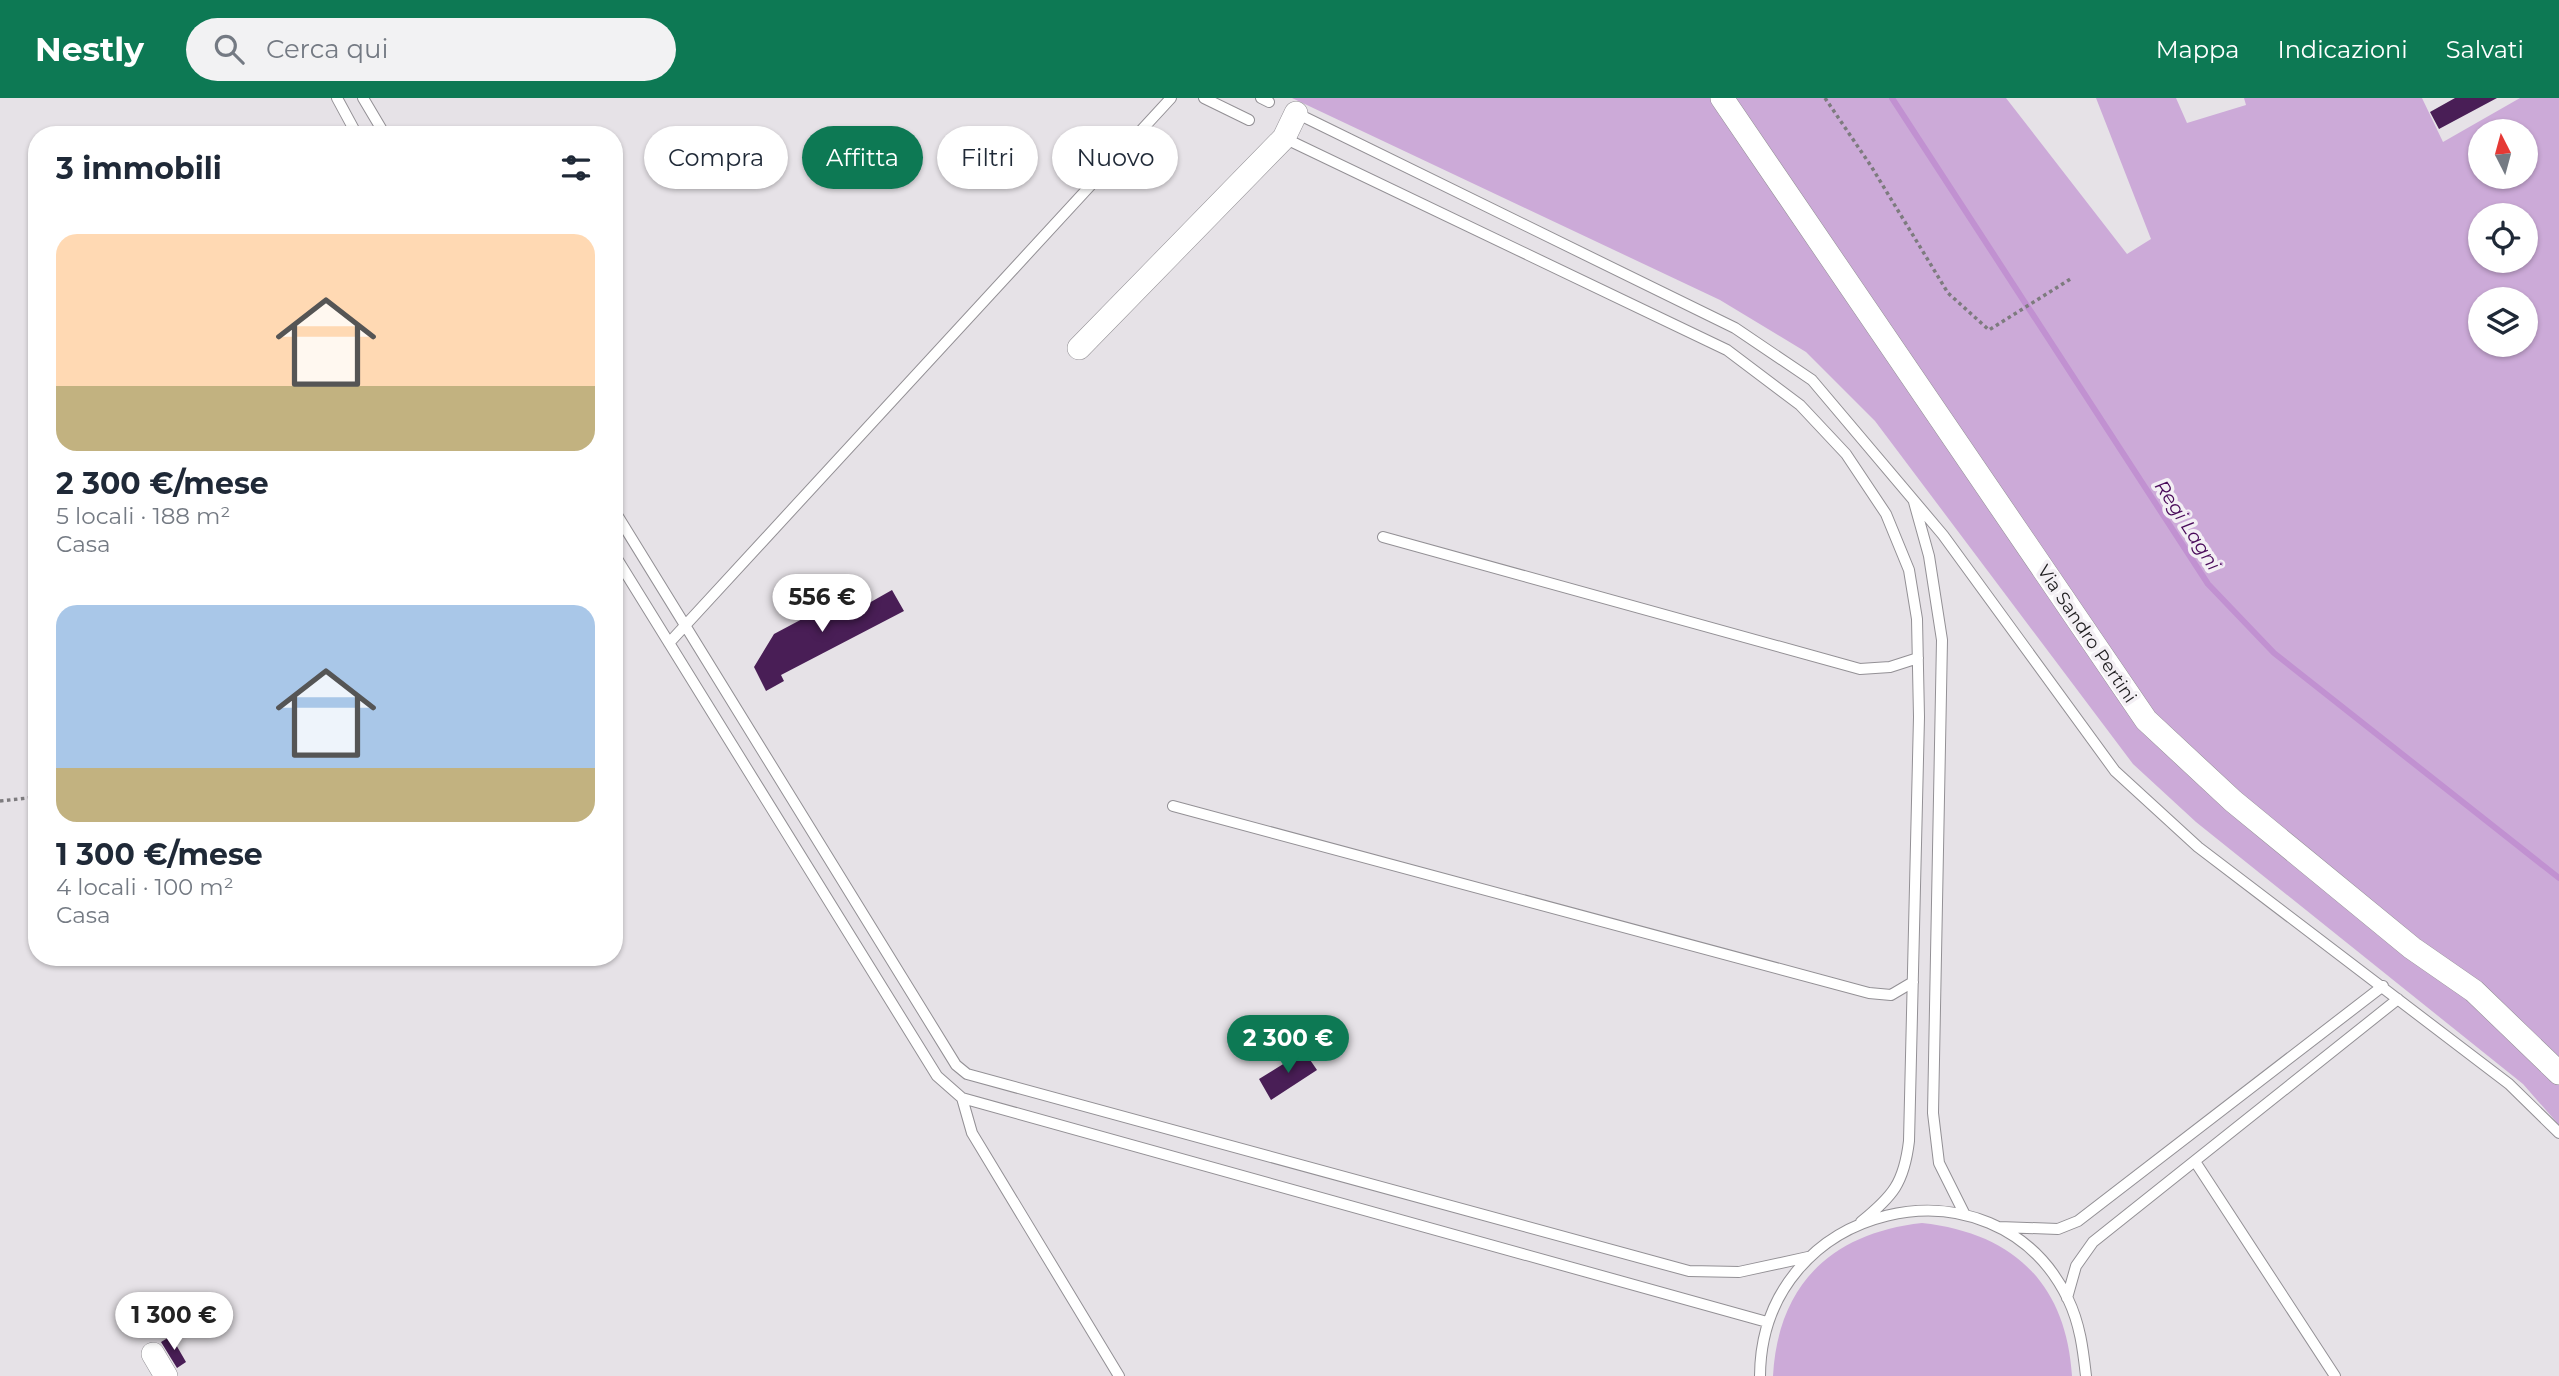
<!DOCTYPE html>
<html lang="it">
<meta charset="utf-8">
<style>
:root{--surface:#fff;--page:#f2f2f3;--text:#1f2937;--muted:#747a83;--accent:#0d7954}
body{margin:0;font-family:Montserrat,sans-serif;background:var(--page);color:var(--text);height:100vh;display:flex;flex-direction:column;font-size:26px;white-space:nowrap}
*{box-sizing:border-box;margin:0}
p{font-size:23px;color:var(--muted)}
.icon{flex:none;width:38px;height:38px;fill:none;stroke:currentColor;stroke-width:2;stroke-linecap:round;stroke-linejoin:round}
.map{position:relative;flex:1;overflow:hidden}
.panel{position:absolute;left:28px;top:28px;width:595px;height:840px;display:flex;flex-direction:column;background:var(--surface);border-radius:28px;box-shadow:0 2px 5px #0004}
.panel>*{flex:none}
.guide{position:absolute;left:644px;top:28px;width:665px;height:63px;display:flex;gap:14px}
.needle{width:46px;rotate:354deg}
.fabs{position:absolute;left:2468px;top:21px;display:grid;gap:14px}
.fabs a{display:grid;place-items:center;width:70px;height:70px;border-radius:50%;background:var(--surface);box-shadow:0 2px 5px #0004;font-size:35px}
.price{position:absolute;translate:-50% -60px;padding:0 16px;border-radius:24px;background:#fff;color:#222;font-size:23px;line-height:46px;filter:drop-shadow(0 2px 4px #0008)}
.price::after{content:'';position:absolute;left:50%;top:42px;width:21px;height:16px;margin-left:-10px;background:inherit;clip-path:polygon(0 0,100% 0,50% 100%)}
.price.current{background:var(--accent);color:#fff}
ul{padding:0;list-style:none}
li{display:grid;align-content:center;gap:14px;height:371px;padding:0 28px}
li span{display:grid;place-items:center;height:217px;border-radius:21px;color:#555}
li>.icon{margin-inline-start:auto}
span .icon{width:126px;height:126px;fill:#fffc;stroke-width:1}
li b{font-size:30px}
h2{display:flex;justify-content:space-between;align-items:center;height:84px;padding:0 28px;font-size:30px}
.chip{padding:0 24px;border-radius:32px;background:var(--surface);box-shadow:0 2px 5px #0004;font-size:24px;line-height:63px}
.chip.current{background:var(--accent);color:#fff}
header{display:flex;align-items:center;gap:42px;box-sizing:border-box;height:98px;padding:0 35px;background:var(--accent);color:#fff}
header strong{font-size:33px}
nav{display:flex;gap:38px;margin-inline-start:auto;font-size:24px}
.search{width:490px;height:63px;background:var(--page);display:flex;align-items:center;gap:18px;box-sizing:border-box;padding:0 24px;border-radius:38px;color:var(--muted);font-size:26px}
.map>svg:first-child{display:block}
.green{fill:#ccaad8;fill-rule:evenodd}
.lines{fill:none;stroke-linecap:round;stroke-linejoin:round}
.stream{stroke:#c191d1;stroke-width:6}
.building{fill:#491e56}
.service-casing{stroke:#939095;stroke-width:12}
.minor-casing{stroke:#939095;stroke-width:24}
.path{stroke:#7d7b7e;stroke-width:3.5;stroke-dasharray:3.5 3.5;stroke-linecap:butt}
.service{stroke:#fff;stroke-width:10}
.minor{stroke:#fff;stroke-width:23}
.labels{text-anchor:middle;stroke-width:7;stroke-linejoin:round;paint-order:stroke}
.street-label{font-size:18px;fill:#1e1d1f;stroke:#f3eff4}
.water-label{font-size:19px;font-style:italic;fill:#480959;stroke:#f3eff4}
</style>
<header>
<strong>Nestly</strong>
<div class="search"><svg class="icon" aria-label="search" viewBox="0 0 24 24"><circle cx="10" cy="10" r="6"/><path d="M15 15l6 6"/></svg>Cerca qui</div>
<nav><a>Mappa</a><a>Indicazioni</a><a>Salvati</a></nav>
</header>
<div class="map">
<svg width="2559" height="1278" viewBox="0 0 2559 1278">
<rect width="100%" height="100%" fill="#e6e2e7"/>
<path class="green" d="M1292,0h714l121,156 24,-15 -55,-141h80l11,25 59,-18 -2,-7h178l21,44 77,-44h39v1027l-36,-41 -327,-262 -63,-58 -258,-343 -69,-69 -86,-52zM2480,33h45v46h-45zM2480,117h45v46h-45zM2480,201h45v46h-45z
M1922,1125c91,10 144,60 150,153h-299c5,-92 59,-143 149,-153z"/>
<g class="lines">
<path class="stream" d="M1892,0l316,486 66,69 285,225"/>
</g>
<path class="building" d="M2455,0h42l-58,31 -9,-17z
M892,492l12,21 -123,64 3,6 -18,10 -12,-24 20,-33 79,-42 9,15z
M1304,953l13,19 -46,30 -12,-21z
M171,1238l15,26 -9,6 -16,-26z"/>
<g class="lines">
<g class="service-casing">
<path id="service" d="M337,0l20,37
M363,0l22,37
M1204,0l45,22
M1261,0l8,4
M1296,15l439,215 77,52 131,155 172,236 83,76 311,237 50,49
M1284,40l443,212 73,55 46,49 40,60 23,56 8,49 2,98 -10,424c-5,42 -16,55 -48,81
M1914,404l15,54 13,84 -9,473 6,50 26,52
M614,412l342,555 11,9 722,197 50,1 69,-15
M1383,439l477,132 30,-2 28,-9
M614,456l323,522 25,22 805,224
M669,545l502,-545
M1173,708l696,187 22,2 22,-13
M962,1000l10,35 147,243
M2196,1065l139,213
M1999,1129l59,2 20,-8 305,-235
M2067,1200l9,-32 17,-24 305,-243
M1760,1278c1,-174 235,-228 308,-77 12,25 15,50 18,77"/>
</g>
<g class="minor-casing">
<path id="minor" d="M1722,0l424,622 87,81 179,147 62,43 85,82
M1079,250l205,-210 12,-25
M153,1256l13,22"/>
</g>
<path class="path" d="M1825,0l46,68 77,127 41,37 83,-52
M0,703l37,-4"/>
<use href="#service" class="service"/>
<use href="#minor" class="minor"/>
</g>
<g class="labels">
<g class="street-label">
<text transform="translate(2087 536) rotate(56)" y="6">Via Sandro Pertini</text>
</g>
<g class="water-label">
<text transform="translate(2188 427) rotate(57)" y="7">Regi Lagni</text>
</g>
</g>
</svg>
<div class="fabs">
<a><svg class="needle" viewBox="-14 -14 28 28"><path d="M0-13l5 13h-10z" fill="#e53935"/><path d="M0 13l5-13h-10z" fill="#747a83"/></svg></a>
<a><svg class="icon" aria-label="locate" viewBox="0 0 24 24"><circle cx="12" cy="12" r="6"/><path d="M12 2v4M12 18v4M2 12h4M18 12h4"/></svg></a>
<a><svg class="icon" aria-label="layers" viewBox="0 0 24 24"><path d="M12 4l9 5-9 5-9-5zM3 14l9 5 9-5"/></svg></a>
</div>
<b class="price" style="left:822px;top:536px">556 €</b>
<b class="price current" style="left:1288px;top:977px">2 300 €</b>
<b class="price" style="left:174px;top:1254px">1 300 €</b>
<div class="guide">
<a class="chip">Compra</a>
<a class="chip current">Affitta</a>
<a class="chip">Filtri</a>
<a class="chip">Nuovo</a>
</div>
<section class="panel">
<h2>3 immobili<svg class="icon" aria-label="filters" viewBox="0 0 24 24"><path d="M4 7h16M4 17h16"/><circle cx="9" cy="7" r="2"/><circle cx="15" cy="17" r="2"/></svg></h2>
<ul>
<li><span style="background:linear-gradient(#ffd9b3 70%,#c2b280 0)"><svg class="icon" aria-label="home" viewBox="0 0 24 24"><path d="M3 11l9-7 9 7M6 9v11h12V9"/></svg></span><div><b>2 300 €/mese</b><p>5 locali · 188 m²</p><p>Casa</p></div></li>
<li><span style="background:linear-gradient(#a9c7e8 75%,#c2b280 0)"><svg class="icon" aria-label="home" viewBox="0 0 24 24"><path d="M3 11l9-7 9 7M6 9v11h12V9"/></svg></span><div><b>1 300 €/mese</b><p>4 locali · 100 m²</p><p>Casa</p></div></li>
</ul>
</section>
</div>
